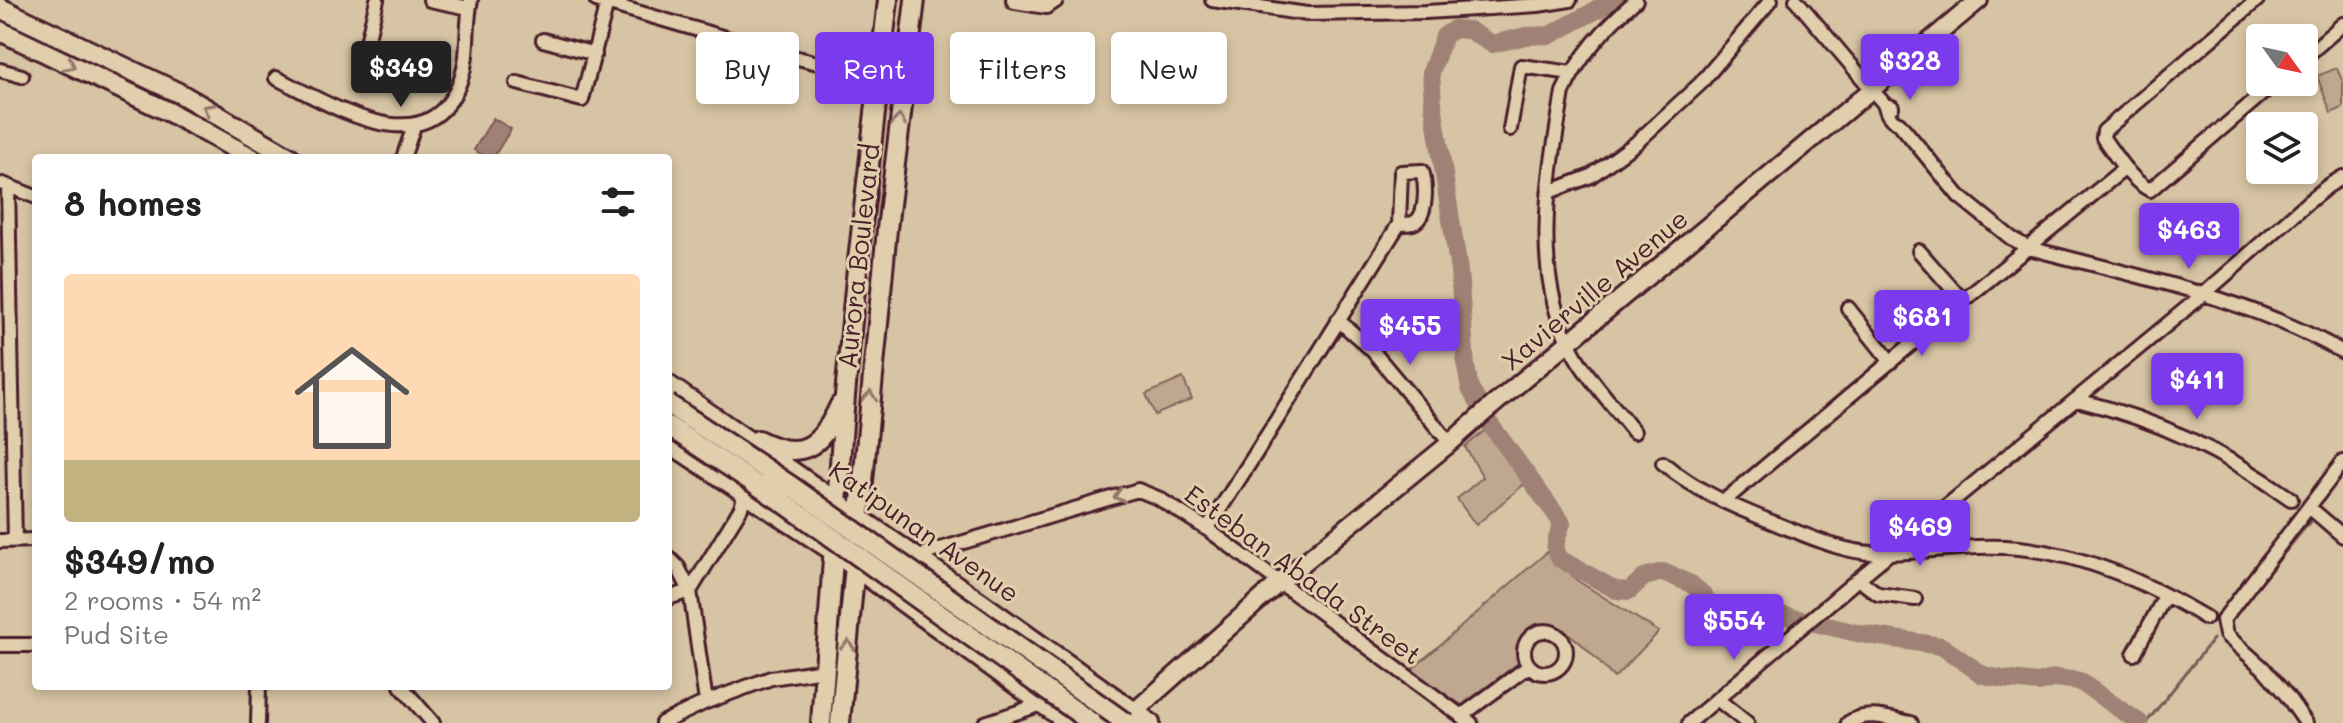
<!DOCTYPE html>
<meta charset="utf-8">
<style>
:root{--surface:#fff;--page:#f6f6f6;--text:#222;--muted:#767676;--line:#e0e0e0;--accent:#7c3aed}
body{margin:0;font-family:Mali,sans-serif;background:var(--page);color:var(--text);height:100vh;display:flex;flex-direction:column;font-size:30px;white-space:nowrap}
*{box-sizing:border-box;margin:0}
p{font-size:26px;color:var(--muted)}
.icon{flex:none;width:44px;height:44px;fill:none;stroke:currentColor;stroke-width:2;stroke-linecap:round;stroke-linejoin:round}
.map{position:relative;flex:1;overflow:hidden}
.details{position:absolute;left:32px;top:154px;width:640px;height:536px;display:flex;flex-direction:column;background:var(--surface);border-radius:8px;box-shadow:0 4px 12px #0003}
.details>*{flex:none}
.top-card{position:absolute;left:696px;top:32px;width:760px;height:72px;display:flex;gap:16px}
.needle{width:52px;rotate:123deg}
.fabs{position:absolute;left:2246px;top:24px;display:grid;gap:16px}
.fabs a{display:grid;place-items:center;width:72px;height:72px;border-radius:8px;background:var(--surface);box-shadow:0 4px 12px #0003;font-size:40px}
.price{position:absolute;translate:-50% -68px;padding:0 18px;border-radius:8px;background:var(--accent);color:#fff;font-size:26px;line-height:52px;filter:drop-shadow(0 2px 4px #0008)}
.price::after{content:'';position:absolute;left:50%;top:48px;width:24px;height:18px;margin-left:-12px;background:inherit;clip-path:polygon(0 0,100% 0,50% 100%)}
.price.selected{background:#222;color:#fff}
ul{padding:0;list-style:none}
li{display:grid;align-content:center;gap:16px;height:424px;padding:0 32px}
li+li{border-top:2px solid var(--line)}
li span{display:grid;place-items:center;height:248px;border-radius:8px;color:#555}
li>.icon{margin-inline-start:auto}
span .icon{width:144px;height:144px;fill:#fffc;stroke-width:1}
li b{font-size:34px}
h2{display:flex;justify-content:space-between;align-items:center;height:96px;padding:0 32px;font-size:34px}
.chip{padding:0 28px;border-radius:8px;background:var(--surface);box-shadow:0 4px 12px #0003;font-size:28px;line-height:72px}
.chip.selected{background:var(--accent);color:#fff}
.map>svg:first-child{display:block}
.green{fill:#c0a890;stroke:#85645e;stroke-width:2}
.water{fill:#9f8274;stroke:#7d5a57;stroke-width:2}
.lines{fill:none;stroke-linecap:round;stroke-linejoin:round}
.stream{stroke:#7d5a57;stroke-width:3}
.river{stroke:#9f8274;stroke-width:18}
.street-casing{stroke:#4a1f2b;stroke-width:18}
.secondary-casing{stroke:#4a1f2b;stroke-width:22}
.primary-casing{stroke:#4a1f2b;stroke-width:24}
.street{stroke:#e0ceac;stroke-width:12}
.secondary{stroke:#e0ceac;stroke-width:16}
.primary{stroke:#e0ceac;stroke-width:18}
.primary-bridge-casing{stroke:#4a1f2b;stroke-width:24;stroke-linecap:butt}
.primary-bridge{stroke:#e0ceac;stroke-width:18}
.oneway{stroke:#95766c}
.labels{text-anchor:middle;stroke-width:6;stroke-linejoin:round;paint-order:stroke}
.street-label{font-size:26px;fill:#4a1f2b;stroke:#e0ceac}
</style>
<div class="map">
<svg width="2343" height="723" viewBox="0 0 2343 723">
<rect width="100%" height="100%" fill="#d7c4a4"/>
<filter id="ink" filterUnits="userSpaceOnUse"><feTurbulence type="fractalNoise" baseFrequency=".0125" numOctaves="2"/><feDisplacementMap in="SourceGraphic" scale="16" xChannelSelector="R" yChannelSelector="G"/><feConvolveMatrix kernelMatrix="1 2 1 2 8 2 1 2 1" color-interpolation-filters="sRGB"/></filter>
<g filter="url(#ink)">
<path class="green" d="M2337,68l6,15v25l-12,5 -14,-37z
M1183,378l9,21 -37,16 -9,-21z
M1489,427l40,53 -53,45 -19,-26 26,-22 -18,-30z
M1547,552l31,29 81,51 -45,46c-20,-20 -51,-65 -81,-48 -13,8 -14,19 -15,33l-56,42 -52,-34z"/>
<path class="water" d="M493,118l18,11 -18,29h-5l-14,-8z"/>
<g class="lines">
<path class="stream" d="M2231,619l81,-100
M2146,723l67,-84"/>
<path class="river" d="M1481,407l-11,-18 -4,-22 -7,-96 -26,-167 -2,-32 13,-36 10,-7 15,1 23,14 34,-8 24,-1 65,-35
M1490,424l72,99c-4,13 -11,24 -2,36l56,31 13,1 15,-14 19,-5 28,12 13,11 7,13 13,6 49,-1 88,21 80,12 42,29 20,4 35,4 18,-5 23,3 61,42"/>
<g class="street-casing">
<path id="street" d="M430,0l39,8
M596,0l181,53 102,25
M1212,0l95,14 119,-2 112,-7 32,-5
M1796,0l89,105 7,2
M2257,0l-153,131 -1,7c13,18 27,42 47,52l126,-108
M543,40l52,14
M364,55l13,-55
M2304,58l39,-34
M0,70l22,6
M276,78c56,27 153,91 185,1 9,-26 4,-52 10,-79
M517,83l65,17 25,-97
M1885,105c1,8 6,16 14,18l60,73 52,42 18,10c106,28 217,49 314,104
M1510,129l11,-63 51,7
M403,158l11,-32
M3,184l33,13
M8,186l7,355
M1549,192l42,-16 45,-33 64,-59 71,-84
M1919,251l44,50
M1848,308l43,54
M1338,320l33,29 79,94
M1371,349l49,-36
M2077,400c81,20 146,51 214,99
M1634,432c-19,-25 -43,-49 -59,-77 -46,-79 -26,-178 -12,-263 17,-38 43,-65 73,-92
M1663,463c37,32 84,49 129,67 26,10 53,22 81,23 49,1 97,-10 146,-5 68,7 129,35 187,70
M1724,501l239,-200 162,-133
M2309,507l34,29
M1207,529l49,-76 143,-229c5,0 10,0 14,-1 15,-6 13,-40 9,-52l-21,1 -2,52
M0,541l36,-1
M668,557l10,10 12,24 16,111
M919,560l8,-7 211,-63 20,8 49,31 264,194
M1858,579l20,15 37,5
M668,598l22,-7 51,-83 4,-15
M1524 652a21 21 0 1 1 42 0a21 21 0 1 1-42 0Z
M0,645h36
M2134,654l31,-58
M401,686l32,37
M1717,699l30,24
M1461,716l68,-50
M258,723l1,-37
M662,723l44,-21 65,-24 53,-8
M985,723l57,-19
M1689,723l169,-144 346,-285 103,-91 21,-17 15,-9
M1848,723c19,-13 42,-4 63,0
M2306,723l-19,-27 -24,-28 -37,-33 -3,-15 120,-158"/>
</g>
<g class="secondary-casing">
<path id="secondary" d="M1015,0l31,5 8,-5
M1134,712l146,-130 170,-139 36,-32 493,-411"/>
</g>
<g class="primary-casing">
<path id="primary" d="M0,8l181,86 110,64
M0,31l171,82 81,45
M668,385l302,210 180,128
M758,440c44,22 63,7 82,-35
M668,442l165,109 236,172
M821,723l24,-327 11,-118 32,-278
M840,723l47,-494 28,-229"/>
</g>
<use href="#street" class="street"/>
<use href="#secondary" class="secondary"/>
<use href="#primary" class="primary"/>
<g class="primary-bridge-casing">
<path id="primary-bridge" d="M668,404l126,84 332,235
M668,426l116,77 308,220"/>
</g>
<use href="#primary-bridge" class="primary-bridge"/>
</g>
<defs><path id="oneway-chevron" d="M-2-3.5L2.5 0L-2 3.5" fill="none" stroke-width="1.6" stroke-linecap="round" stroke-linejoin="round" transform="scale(2)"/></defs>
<g class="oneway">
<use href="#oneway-chevron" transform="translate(70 65) rotate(26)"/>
<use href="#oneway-chevron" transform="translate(208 109) rotate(-151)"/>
<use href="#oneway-chevron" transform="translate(899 120) rotate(-83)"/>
<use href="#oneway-chevron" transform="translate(870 396) rotate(-84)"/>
<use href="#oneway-chevron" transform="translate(1119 496) rotate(163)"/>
<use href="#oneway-chevron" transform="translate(848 645) rotate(-84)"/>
</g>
</g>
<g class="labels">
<g class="street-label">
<text transform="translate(859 256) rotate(-84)" y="9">Aurora Boulevard</text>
<text transform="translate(1595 290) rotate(-40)" y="9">Xavierville Avenue</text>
<text transform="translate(924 532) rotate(35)" y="9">Katipunan Avenue</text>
<text transform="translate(1303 575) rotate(36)" y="9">Esteban Abada Street</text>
</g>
</g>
</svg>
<div class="fabs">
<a><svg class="needle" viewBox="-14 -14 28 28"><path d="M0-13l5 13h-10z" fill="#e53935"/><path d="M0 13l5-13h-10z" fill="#767676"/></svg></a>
<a><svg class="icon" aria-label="layers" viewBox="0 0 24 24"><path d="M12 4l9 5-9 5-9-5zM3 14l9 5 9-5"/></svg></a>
</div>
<b class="price" style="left:1910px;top:102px">$328</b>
<b class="price selected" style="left:401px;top:109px">$349</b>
<b class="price" style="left:2189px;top:271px">$463</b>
<b class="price" style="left:1922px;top:358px">$681</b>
<b class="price" style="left:1410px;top:367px">$455</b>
<b class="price" style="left:2197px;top:421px">$411</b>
<b class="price" style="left:1920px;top:568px">$469</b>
<b class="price" style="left:1734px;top:662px">$554</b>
<div class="top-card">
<a class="chip">Buy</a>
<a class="chip selected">Rent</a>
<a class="chip">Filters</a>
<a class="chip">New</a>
</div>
<section class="details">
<h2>8 homes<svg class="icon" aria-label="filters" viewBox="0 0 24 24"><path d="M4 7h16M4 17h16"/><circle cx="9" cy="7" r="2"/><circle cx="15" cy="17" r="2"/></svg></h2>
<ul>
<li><span style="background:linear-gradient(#ffd9b3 75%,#c2b280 0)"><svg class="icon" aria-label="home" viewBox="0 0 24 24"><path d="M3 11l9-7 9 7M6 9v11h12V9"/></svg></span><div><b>$349/mo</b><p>2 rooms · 54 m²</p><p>Pud Site</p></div></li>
</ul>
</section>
</div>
